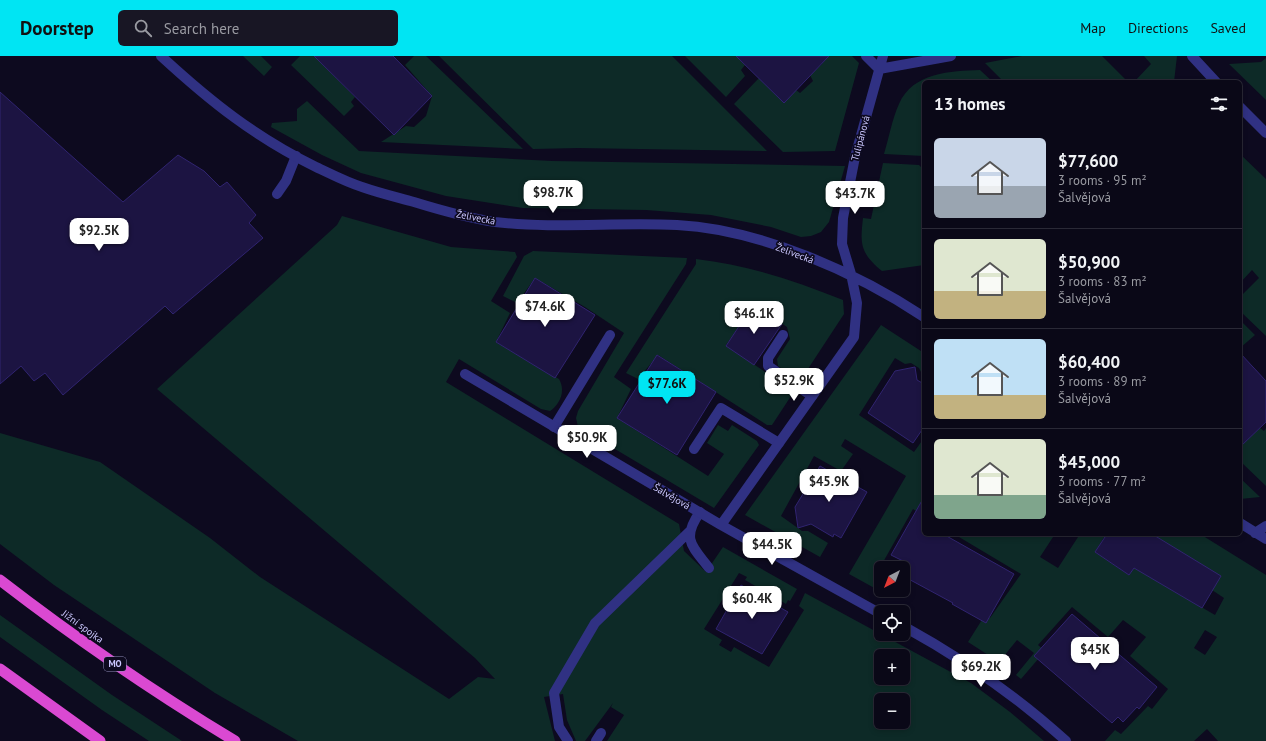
<!DOCTYPE html>
<meta charset="utf-8">
<style>
:root{--surface:#0a0817;--page:#181624;--text:#f1f3f6;--muted:#999aa1;--line:#2a2936;--accent:#00e5f3}
body{margin:0;font-family:"PT Sans",sans-serif;background:var(--page);color:var(--text);height:100vh;display:flex;flex-direction:column;font-size:15px;white-space:nowrap}
*{box-sizing:border-box;margin:0}
p{font-size:13px;color:var(--muted)}
.icon{flex:none;width:22px;height:22px;fill:none;stroke:currentColor;stroke-width:2;stroke-linecap:round;stroke-linejoin:round}
.map{position:relative;flex:1;overflow:hidden}
.sheet{position:absolute;left:922px;top:24px;width:320px;height:456px;display:flex;flex-direction:column;background:var(--surface);border-radius:6px;box-shadow:0 2px 6px #0003,0 0 0 1px var(--line)}
.sheet>*{flex:none}
.needle{width:26px;rotate:222deg}
.fabs{position:absolute;left:874px;top:505px;display:grid;gap:8px}
.fabs a{display:grid;place-items:center;width:36px;height:36px;border-radius:6px;background:var(--surface);box-shadow:0 2px 6px #0003,0 0 0 1px var(--line);font-size:20px}
.price{position:absolute;translate:-50% -34px;padding:0 9px;border-radius:8px;background:#fff;color:#222;font-size:13px;line-height:26px;filter:drop-shadow(0 1px 2px #0008)}
.price::after{content:'';position:absolute;left:50%;top:24px;width:12px;height:9px;margin-left:-6px;background:inherit;clip-path:polygon(0 0,100% 0,50% 100%)}
.price.on{background:var(--accent);color:#111}
ul{padding:0;list-style:none}
li{display:flex;align-items:center;gap:12px;height:100px;padding:0 12px}
li+li{border-top:1px solid var(--line)}
li span{display:grid;place-items:center;flex:none;width:112px;height:80px;border-radius:6px;color:#555}
li>.icon{margin-inline-start:auto}
span .icon{width:48px;height:48px;fill:#fffc;stroke-width:1}
li b{font-size:17px}
h2{display:flex;justify-content:space-between;align-items:center;height:48px;padding:0 12px;font-size:17px}
header{display:flex;align-items:center;gap:24px;box-sizing:border-box;height:56px;padding:0 20px;background:var(--accent);color:#111}
header strong{font-size:19px}
nav{display:flex;gap:22px;margin-inline-start:auto;font-size:14px}
.search{width:280px;height:36px;background:var(--page);display:flex;align-items:center;gap:10px;box-sizing:border-box;padding:0 14px;border-radius:6px;color:var(--muted);font-size:15px}
.map>svg:first-child{display:block}
.green{fill:#0d2a27;fill-rule:evenodd}
.building{fill:#1c1442;stroke:#302470}
.lines{fill:none;stroke-linecap:round;stroke-linejoin:round}
.service{stroke:#303183;stroke-width:10}
.minor{stroke:#303183;stroke-width:10}
.trunk{stroke:#da49d2;stroke-width:11}
.labels{text-anchor:middle;stroke-width:3.5;stroke-linejoin:round;paint-order:stroke}
.shield{fill:#0d0a1f;stroke:#938fbc;stroke-width:1}
.shield-label{font-size:9px;font-weight:bold;fill:#ccc8ff}
.street-label{font-size:10px;fill:#ccc8ff;stroke:#0d0a1f}
</style>
<header>
<strong>Doorstep</strong>
<div class="search"><svg class="icon" aria-label="search" viewBox="0 0 24 24"><circle cx="10" cy="10" r="6"/><path d="M15 15l6 6"/></svg>Search here</div>
<nav><a>Map</a><a>Directions</a><a>Saved</a></nav>
</header>
<div class="map">
<svg width="1266" height="685" viewBox="0 0 1266 685">
<rect width="100%" height="100%" fill="#0d0a1f"/>
<path class="green" d="M243,0h18l11,11 -8,9z
M300,0h14l41,41 -4,5 3,4 -10,10 -53,-51z
M414,0h12l97,93 -142,-7 25,-16 8,1 12,-11 6,-20 -27,-31z
M439,0h233l95,95 -189,-3 -45,1z
M685,0h51l9,9 -4,5 4,6 -19,21z
M823,0h29l7,7 -24,88 -52,1 -49,-48 25,-26 25,25 12,-13 4,3 13,-12 -3,-6 12,-11z
M1022,0h80l26,26h-124l-19,-19z
M1144,0h33l-3,26h-40l17,-18z
M1266,2v42l-37,-36 32,-2z
M980,14l13,12h-69v74l-40,-2c5,-16 8,-35 15,-50 14,-32 52,-33 81,-34z
M307,45l52,50 193,10 293,5 -16,56 -8,10 -10,4 -10,1 -30,-10 -60,-12 -65,-5 -123,-2 -77,-12 -85,-23 -39,-18 -51,-28 1,-4 25,-2v-12z
M1240,98l26,25v157l-26,-25v-14l19,-19 -7,-8 -12,13z
M883,107l36,2 5,5v95l-42,6c-22,-18 -22,-27 -19,-53l8,1z
M342,160l109,31 64,5 2,5 -26,44 19,12 -14,29 63,37c7,12 1,25 -9,32l-9,-2 -82,-50 -13,23 233,142 5,27 22,21 17,-25 74,42 -7,12 -2,-1 -2,4 -41,-24 2,-3 -8,-4 -35,56 18,11 -3,5 12,7 3,-5 35,20 35,-57 -5,-4 6,-13 166,90 39,29 34,29h-437l17,-26 -13,-8 2,-4 -28,38h-9l-9,-21 -4,-26 -19,3 11,44h-257l-83,-48 -161,-108 -54,-41v-111l100,29 110,76 50,39 189,122 29,-22 17,2 -20,-21 -318,-269 180,-164zM881,600h22v22h-22zM881,644h22v22h-22z
M533,195l154,7 -1,6 -72,113 17,12 -14,29 91,58 16,-22 -17,-11 11,-18 10,6 4,-6 25,16 2,4 -45,63 -136,-81 -2,-9 2,-7 46,-78 -39,-26 -50,-29 -18,25 -14,-7 21,-40z
M696,203c52,6 99,22 147,41l1,14 -42,64 -4,2 -20,-14 -1,-7 13,-20 -3,-12 -33,-22 -28,40 65,45 2,3 -21,32h-5l-109,-70 -20,24 -12,-6 70,-109z
M1240,264l15,15 -15,13z
M881,269l43,28v25l-5,-10 -8,-5 -6,1 -10,-6 -36,57 55,37 10,-14v78l-11,-7 -31,55 7,4h-8v16l-3,6 -29,-16 57,-98 -61,-37 -4,7 12,8 -12,17 -27,-15 -33,60 21,15h6l20,12 -8,14 -75,-42z
M1260,372l4,3 2,-3v58l-26,-25v-27l7,6z
M1240,422l20,19 -20,2z
M954,478h101l-15,23 18,11 20,-31 -5,-3h33l-11,18 34,23 26,-41h45l66,41v166h-48l-11,-12 -13,12h-89l10,-11 6,4 27,-28 4,3 16,-20 -38,-33 16,-19 -23,-17 -15,17 -36,-30 -34,38 7,6 -24,28 -5,-4 18,-22 -17,-13 -18,22 -31,-20 17,-27 5,3 31,-44zM1172,534h40l12,8 -9,17zM1205,574l12,7 -12,18 -11,-7z
M0,559l112,80 70,46h-33l-47,-31 -102,-73z"/>
<path class="building" d="M314,0h79l39,40 -38,39z
M736,0h93l-45,47z
M0,36l123,110 55,-47 26,16 16,16 7,-5 29,33 -7,8 14,15 -90,76 -8,-8 -102,89 -18,-22 -11,8 -13,-15 -21,18z
M535,222l60,37 -40,63 -59,-36z
M753,249l29,19 -28,41 -28,-19z
M1240,297l26,28v41l-26,25z
M657,299l59,37 -39,63 -60,-37z
M915,311l2,13 7,4v43l-11,16 -45,-30 27,-42z
M820,410l47,26 -26,46 -7,-4 -1,3 -22,-13 -13,4 -3,-21z
M924,441v37h19l71,40 -28,49 -34,-19 1,-1 -50,-27v-8h-4l4,-7 -12,-6z
M1107,478h45l69,42 -19,32 -68,-40 -5,7 -34,-23z
M741,529l47,27 -26,42 -46,-25z
M1072,558l85,73 -18,22 -2,-2 -14,15 -5,-5 -6,6 -78,-67z"/>
<g class="lines">
<path class="service" d="M277,138l9,-13 10,-25
M783,279l-15,23v8l44,30
M554,371l56,-92
M694,393l27,-41 58,35
M700,456c-19,27 -8,34 9,56
M568,685l-9,-14 -5,-34 41,-70 95,-92
M596,685l5,-8"/>
<path class="minor" d="M161,0c50,46 94,81 155,111 15,7 30,15 46,20 17,6 34,10 52,15 26,8 53,16 81,20 60,7 121,0 182,3 82,4 179,47 247,92
M866,0l13,13
M1192,0l24,26
M879,13l72,-13
M1240,51l26,26
M465,318l256,151 160,89
M1240,467l26,16
M721,469l133,-188 3,-34 -6,-29 -9,-30 1,-26 12,-61 28,-101
M1255,477l11,-7
M903,570c58,32 114,70 163,115"/>
<path class="trunk" d="M0,524c75,58 154,112 235,161
M0,613l100,72"/>
</g>
<g class="labels">
<rect class="shield" x="104" y="601" width="22" height="14" rx="3"/>
<g class="shield-label">
<text x="115" y="611">MO</text>
</g>
<g class="street-label">
<text transform="translate(860 82) rotate(-75)" y="4">Tulipánová</text>
<text transform="translate(476 161) rotate(11)" y="4">Želivecká</text>
<text transform="translate(795 197) rotate(21)" y="4">Želivecká</text>
<text transform="translate(672 440) rotate(30)" y="4">Šalvějová</text>
<text transform="translate(83 570) rotate(36)" y="4">Jižní spojka</text>
</g>
</g>
</svg>
<div class="fabs">
<a><svg class="needle" viewBox="-14 -14 28 28"><path d="M0-13l5 13h-10z" fill="#e53935"/><path d="M0 13l5-13h-10z" fill="#999aa1"/></svg></a>
<a><svg class="icon" aria-label="locate" viewBox="0 0 24 24"><circle cx="12" cy="12" r="6"/><path d="M12 2v4M12 18v4M2 12h4M18 12h4"/></svg></a>
<a>+</a>
<a>−</a>
</div>
<b class="price" style="left:553px;top:158px">$98.7K</b>
<b class="price" style="left:855px;top:159px">$43.7K</b>
<b class="price" style="left:99px;top:196px">$92.5K</b>
<b class="price" style="left:545px;top:272px">$74.6K</b>
<b class="price" style="left:754px;top:279px">$46.1K</b>
<b class="price" style="left:794px;top:346px">$52.9K</b>
<b class="price on" style="left:667px;top:349px">$77.6K</b>
<b class="price" style="left:587px;top:403px">$50.9K</b>
<b class="price" style="left:829px;top:447px">$45.9K</b>
<b class="price" style="left:772px;top:510px">$44.5K</b>
<b class="price" style="left:752px;top:564px">$60.4K</b>
<b class="price" style="left:1095px;top:615px">$45K</b>
<b class="price" style="left:981px;top:632px">$69.2K</b>
<section class="sheet">
<h2>13 homes<svg class="icon" aria-label="filters" viewBox="0 0 24 24"><path d="M4 7h16M4 17h16"/><circle cx="9" cy="7" r="2"/><circle cx="15" cy="17" r="2"/></svg></h2>
<ul>
<li><span style="background:linear-gradient(#c9d6e8 60%,#9aa5b1 0)"><svg class="icon" aria-label="home" viewBox="0 0 24 24"><path d="M3 11l9-7 9 7M6 9v11h12V9"/></svg></span><div><b>$77,600</b><p>3 rooms · 95 m²</p><p>Šalvějová</p></div></li>
<li><span style="background:linear-gradient(#dfe7d0 65%,#c2b280 0)"><svg class="icon" aria-label="home" viewBox="0 0 24 24"><path d="M3 11l9-7 9 7M6 9v11h12V9"/></svg></span><div><b>$50,900</b><p>3 rooms · 83 m²</p><p>Šalvějová</p></div></li>
<li><span style="background:linear-gradient(#bfe0f5 70%,#c2b280 0)"><svg class="icon" aria-label="home" viewBox="0 0 24 24"><path d="M3 11l9-7 9 7M6 9v11h12V9"/></svg></span><div><b>$60,400</b><p>3 rooms · 89 m²</p><p>Šalvějová</p></div></li>
<li><span style="background:linear-gradient(#dfe7d0 70%,#7fa58c 0)"><svg class="icon" aria-label="home" viewBox="0 0 24 24"><path d="M3 11l9-7 9 7M6 9v11h12V9"/></svg></span><div><b>$45,000</b><p>3 rooms · 77 m²</p><p>Šalvějová</p></div></li>
</ul>
</section>
</div>
